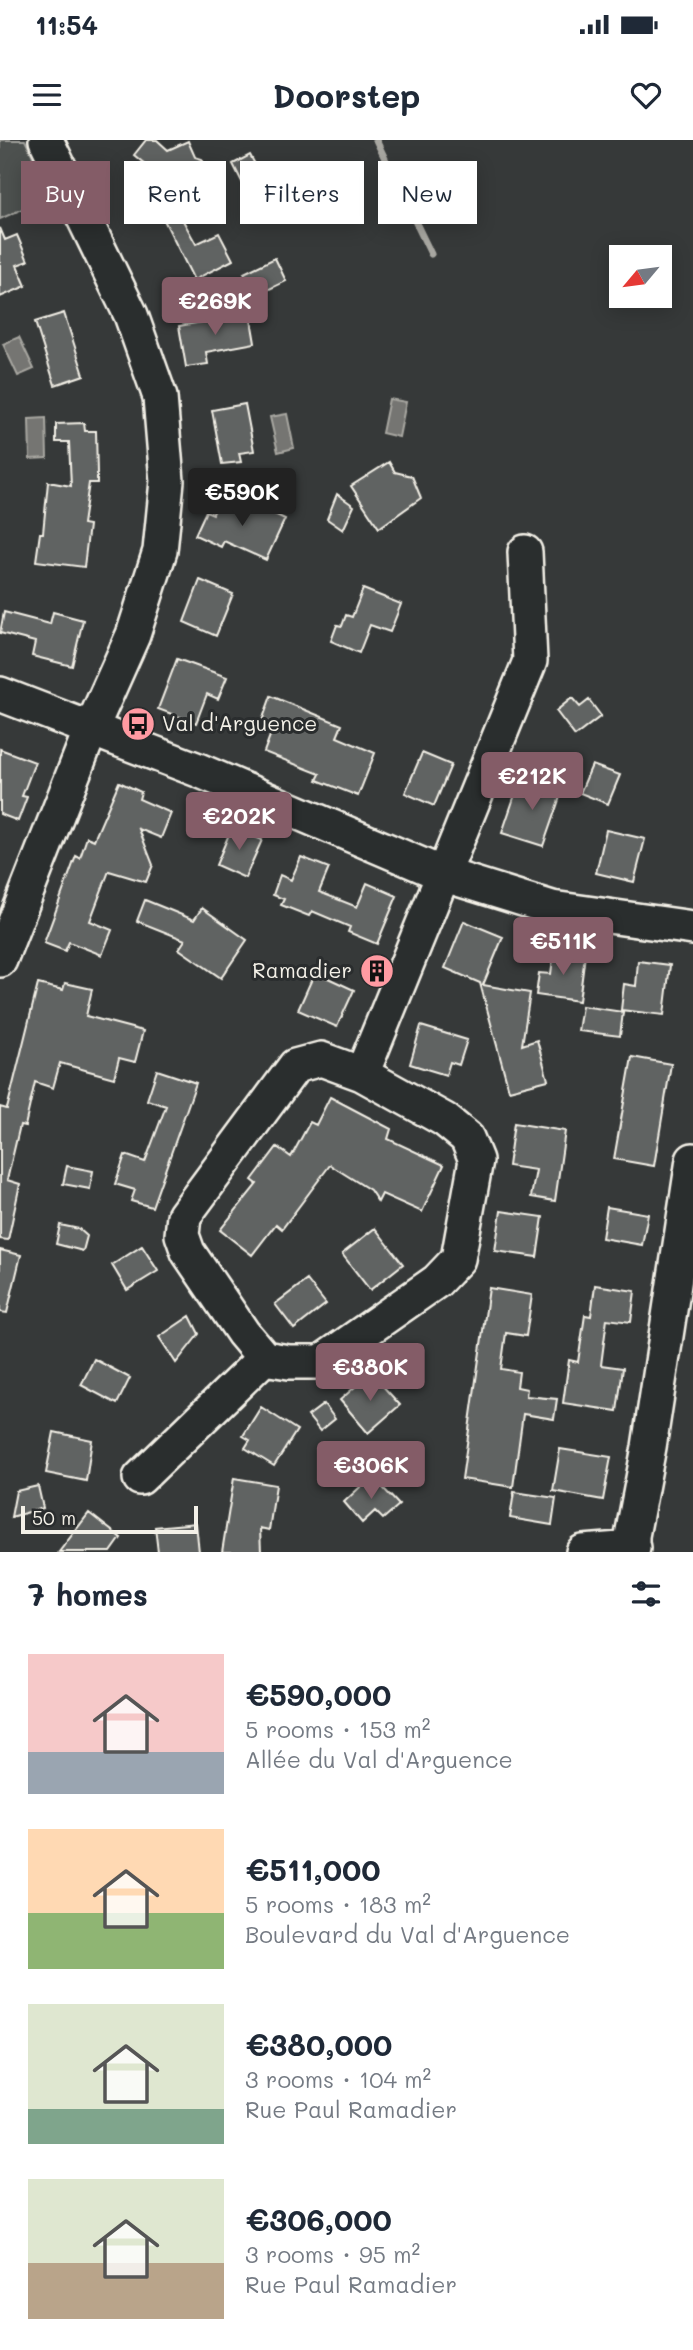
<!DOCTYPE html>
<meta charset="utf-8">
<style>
:root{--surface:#fff;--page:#f6f6f7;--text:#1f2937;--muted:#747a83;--accent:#845c67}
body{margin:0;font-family:Mali,sans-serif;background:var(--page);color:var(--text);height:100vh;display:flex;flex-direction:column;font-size:26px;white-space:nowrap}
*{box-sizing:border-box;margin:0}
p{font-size:23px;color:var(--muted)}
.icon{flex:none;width:38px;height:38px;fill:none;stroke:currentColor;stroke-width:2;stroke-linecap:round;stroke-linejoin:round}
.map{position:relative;height:1412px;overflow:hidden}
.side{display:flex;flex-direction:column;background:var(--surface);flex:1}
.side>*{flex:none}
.guide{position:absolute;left:21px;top:21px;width:651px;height:63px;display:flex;gap:14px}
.needle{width:46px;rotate:241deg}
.tools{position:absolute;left:609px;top:105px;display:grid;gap:14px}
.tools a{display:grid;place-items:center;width:63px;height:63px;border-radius:0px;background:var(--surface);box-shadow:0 4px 18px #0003;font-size:35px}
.scale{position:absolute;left:21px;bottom:18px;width:177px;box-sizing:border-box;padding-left:7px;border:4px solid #f4f1e8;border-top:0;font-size:19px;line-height:24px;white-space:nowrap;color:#f4f1e8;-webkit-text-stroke:5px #2a2d2e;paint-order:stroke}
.price{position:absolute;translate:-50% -60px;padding:0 16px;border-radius:7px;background:var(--accent);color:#fff;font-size:23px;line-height:46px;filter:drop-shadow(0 2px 4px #0008)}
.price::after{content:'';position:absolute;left:50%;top:42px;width:21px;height:16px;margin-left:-10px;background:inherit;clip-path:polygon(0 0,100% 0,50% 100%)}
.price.active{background:#222;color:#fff}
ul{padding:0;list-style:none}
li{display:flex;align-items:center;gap:21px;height:175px;padding:0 28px}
li span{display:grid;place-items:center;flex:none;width:196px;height:140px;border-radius:0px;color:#555}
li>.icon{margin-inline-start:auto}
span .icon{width:84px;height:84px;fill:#fffc;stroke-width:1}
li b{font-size:30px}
h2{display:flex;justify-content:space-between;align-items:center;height:84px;padding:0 28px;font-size:30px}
.pill{padding:0 24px;border-radius:0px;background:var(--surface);box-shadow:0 4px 18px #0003;font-size:24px;line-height:63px}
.pill.active{background:var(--accent);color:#fff}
.status{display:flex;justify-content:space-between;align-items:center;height:49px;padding:0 35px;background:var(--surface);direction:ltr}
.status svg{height:19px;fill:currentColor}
header{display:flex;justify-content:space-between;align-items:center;height:91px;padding:0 28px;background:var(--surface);font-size:32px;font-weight:700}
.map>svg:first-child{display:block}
.green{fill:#4e514f;stroke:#a1a19c;stroke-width:2}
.water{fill:#757572;stroke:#a8a7a1;stroke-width:2}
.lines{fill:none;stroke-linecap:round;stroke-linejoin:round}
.stream{stroke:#a8a7a1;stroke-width:7}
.building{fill:#616362;stroke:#f4f1e8;stroke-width:2}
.minor-casing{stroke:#f4f1e8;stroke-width:38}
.minor{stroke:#2a2d2e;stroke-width:33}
.labels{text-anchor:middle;stroke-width:6;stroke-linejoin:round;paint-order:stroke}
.poi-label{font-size:21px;fill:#f4f1e8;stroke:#2a2d2e;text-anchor:start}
</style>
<div class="status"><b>11:54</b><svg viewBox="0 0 49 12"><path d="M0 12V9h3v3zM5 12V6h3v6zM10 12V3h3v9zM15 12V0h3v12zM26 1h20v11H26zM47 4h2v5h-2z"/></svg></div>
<header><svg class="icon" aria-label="menu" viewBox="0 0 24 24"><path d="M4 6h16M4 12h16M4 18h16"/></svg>Doorstep<svg class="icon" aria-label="heart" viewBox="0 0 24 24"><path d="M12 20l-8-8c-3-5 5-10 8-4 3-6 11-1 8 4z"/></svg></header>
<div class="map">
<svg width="693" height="1412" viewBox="0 0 693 1412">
<rect width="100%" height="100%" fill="#363939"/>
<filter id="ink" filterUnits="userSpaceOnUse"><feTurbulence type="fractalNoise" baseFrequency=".0143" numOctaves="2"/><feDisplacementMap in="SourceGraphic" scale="14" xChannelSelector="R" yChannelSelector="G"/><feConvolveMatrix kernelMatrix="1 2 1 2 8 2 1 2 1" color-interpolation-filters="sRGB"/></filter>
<g filter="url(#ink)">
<path class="green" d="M0,0h25l27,56 -52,23z"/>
<path class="water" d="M19,197l15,32 -16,7 -15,-32z
M389,259l17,3 -7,35 -17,-4z
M287,274l7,34 -16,4 -8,-35z
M46,278l1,40 -17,1 -1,-40z"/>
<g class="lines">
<path class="stream" d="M376,0l55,114"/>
</g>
<path class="building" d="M146,0h11l11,10 20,-9 7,16 7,2 7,15 -19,9 -3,-8 -9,4 -4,-7 -12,6 -28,-23z
M250,15l12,22 -18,9 -11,-22z
M176,68l20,36 23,-11 14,27 -39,20 -32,-64z
M0,88l5,12 12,-5 11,26 -11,4 9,21 -26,11z
M275,118l11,23 -31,15 -11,-23z
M64,173l20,62 -29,10 -20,-63z
M250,174l5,29 -49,9 2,12 -22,3 -7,-41z
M245,264l9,47 -15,2 2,9 -19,2 -10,-54z
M84,283l1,8h11l1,43v9h-8l-6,41 6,1 -5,42 -48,-6 4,-28h3l5,-51 23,4 -2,-44h-13v-18z
M389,322l6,10 17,4 9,22 -42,30 -28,-42z
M337,354l17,12 -11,24 -16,-11z
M244,360l41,19 -19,41 -42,-19 -3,6 -26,-12 11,-24 7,3 5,-13 22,10z
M200,440l33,14 -17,42 -32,-14z
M363,449l38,15 -11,28 -20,-7 -11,28 -28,-12 6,-16 5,1 4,-11 6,2z
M4,472l46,12 3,-12 30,8 -11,46 -40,-10 3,-14 -35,-9z
M177,519l50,18 -9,22 -11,-5 -11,29 -38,-14z
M271,556l71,29 -5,12 38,16 -17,43 -41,-16 3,-6 -56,-22 10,-27 -12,-4z
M572,558l8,9 9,-7 12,16 -26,20 -19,-25z
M0,609l35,13 -13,34 5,1 -9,24 -18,-7z
M422,613l29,12 -17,41 -29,-13z
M592,625l28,10 -12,29 -28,-11z
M521,637l41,14 -19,55 -41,-13z
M119,642l22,10 -2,7 32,14 -10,25 -22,-9 14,36 -7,17 -37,-11 -19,50 22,9 -10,25 -33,-13 -4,9 -21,-8 32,-87 4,2 7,-21 7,3z
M232,687l30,13 -17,38 -29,-13z
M606,690l39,9 -11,43 -38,-9z
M301,717l28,11 -10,24 38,15 10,-24 30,13 -20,48 -29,-12 2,-5 -38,-16 -3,5 -28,-11 3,-6 -11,-4 7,-20 11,5z
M145,760l49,20 8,-12 45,32 -26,38 -42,-29 6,-9 -48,-19z
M464,781l39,16 -20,48 47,8 -8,52 15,-5 11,40 -39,10 -29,-107 -35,-15z
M554,811l31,4 -6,46 -43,-6 3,-22 12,1z
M638,821l32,4 -6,50 -43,-5 3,-26 12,2z
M315,832l39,18 -17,37 -39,-17z
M65,843l27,6 -6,27 57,15 -8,31 -16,-4 -5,20 -54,-15 -7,25 -18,-6 -10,44 -5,-1 -13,55 13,4 -12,56 -8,-1v-132l7,2 31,-125 25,6z
M582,866l41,6 -3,24 -42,-5z
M421,886l46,14 -8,25 -9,-3 -4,13 -36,-11z
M632,917l39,7 -17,102 -40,-7z
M157,930l39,13 -44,124 -21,-6 4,-11 -20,-6 10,-29 20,7 21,-56 -19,-6z
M330,957l61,32 -3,10 56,26 -22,47 -40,-18 -4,8 -8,-12 -40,-25 -48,64 -6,-5 -24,31 -32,-25 37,-46 -5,-4 25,-33 14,10 19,-35 6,3z
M514,983l51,8 -10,70 -24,-4 5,-27 -28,-4z
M67,1026l26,5 -3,18 -27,-5z
M607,1067l41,7 -6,31 -40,-7z
M501,1071l42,6 -6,40 -42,-6z
M60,1085l19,4 8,7 -4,15 -27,-7z
M375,1088l28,36 -33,26 -28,-36z
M142,1106l16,25 -31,19 -15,-25z
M0,1110l21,5 -14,58 -7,-1z
M307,1140l19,24 -32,25 -19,-25z
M595,1145l40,6 -4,31 -24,-3 -6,46 22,3 -6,43 -54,-8 6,-43 9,2 7,-47 6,1z
M489,1148l43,7 -6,41 -20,-3 -5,36 18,3 -2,15 10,2 -1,7 31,3 -3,20 -31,-5 -10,73 -51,-8z
M190,1176l9,18 -23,29 -17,-26z
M94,1219l36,19 -13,26 -36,-19z
M371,1233l29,32 -32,28 -28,-33z
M324,1264l11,15 -15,12 -12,-15z
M261,1267l36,23 -23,36 -29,-18 5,-8 -7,-4z
M54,1292l38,8 -6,41 -40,-8z
M560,1309l51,8 -8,43 -50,-9z
M372,1336l27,29 -16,14 -8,-8 -13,12 -18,-21z
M234,1338l42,7 -7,45 -9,-2 1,24h-39z
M38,1346l5,22 -32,9 5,-26z
M514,1352l42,6 -4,27 -42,-7z
M89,1373l32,25 -10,14h-52z
M196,1383l3,29h-41l-3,-25z"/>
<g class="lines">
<g class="minor-casing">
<path id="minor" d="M0,554l198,76 247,105 107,33 141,20
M0,820l91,-231 42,-94 27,-84 7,-70 -7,-84 -29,-82 -85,-175
M321,919l41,15 83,46 22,18 9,22 -18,99 -21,22 -116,81h-32l-25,-4 -21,-25 -55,-81 -6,-17 2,-19 111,-150z
M362,934l168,-413 -5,-109
M140,1338l124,-120
M583,1412l50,-4
M632,1412v-16l17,-89 44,-287"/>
</g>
<use href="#minor" class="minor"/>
</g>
</g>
<defs>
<g id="bus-disc" transform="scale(1.75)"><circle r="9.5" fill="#ff9aa2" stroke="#2a2d2e"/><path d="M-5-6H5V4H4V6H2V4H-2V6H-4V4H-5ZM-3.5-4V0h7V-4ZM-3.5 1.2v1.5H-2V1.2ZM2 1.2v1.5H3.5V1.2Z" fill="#111"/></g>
<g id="building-disc" transform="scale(1.75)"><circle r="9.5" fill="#ff9aa2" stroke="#2a2d2e"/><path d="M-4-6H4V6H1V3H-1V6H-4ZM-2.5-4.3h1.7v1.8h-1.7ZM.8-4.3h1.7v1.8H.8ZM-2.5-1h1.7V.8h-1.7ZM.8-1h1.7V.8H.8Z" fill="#111"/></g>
</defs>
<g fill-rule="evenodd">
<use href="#bus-disc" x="138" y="584"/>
<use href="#building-disc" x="377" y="831"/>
</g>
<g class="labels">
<g class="poi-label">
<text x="162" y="591">Val d'Arguence</text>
<text x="352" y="838" text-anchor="end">Ramadier</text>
</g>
</g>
</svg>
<div class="tools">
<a><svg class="needle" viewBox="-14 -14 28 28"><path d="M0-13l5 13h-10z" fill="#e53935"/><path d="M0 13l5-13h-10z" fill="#747a83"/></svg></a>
</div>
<div class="scale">50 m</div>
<b class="price" style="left:215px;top:197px">€269K</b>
<b class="price active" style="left:242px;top:388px">€590K</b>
<b class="price" style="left:532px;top:672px">€212K</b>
<b class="price" style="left:239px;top:712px">€202K</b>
<b class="price" style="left:563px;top:837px">€511K</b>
<b class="price" style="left:370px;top:1263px">€380K</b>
<b class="price" style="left:371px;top:1361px">€306K</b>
<div class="guide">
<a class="pill active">Buy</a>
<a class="pill">Rent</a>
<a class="pill">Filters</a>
<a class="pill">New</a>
</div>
</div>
<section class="side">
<h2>7 homes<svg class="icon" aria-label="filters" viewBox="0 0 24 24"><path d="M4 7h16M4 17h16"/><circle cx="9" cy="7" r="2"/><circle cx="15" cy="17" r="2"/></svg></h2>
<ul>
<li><span style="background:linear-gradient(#f6c9c9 70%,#9aa5b1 0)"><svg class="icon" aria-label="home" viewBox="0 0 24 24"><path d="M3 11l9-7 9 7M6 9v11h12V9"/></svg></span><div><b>€590,000</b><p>5 rooms · 153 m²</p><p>Allée du Val d'Arguence</p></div></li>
<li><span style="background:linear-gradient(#ffd9b3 60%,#8fb573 0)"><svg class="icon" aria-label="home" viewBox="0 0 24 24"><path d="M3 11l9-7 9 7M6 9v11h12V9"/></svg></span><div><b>€511,000</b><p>5 rooms · 183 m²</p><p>Boulevard du Val d'Arguence</p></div></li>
<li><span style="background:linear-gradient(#dfe7d0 75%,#7fa58c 0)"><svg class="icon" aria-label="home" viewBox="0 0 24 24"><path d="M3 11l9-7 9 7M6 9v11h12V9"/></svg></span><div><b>€380,000</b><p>3 rooms · 104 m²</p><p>Rue Paul Ramadier</p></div></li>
<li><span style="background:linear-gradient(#dfe7d0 60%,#b9a48a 0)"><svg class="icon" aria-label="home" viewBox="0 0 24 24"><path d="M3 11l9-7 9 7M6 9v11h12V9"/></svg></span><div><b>€306,000</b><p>3 rooms · 95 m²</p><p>Rue Paul Ramadier</p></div></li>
</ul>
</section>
